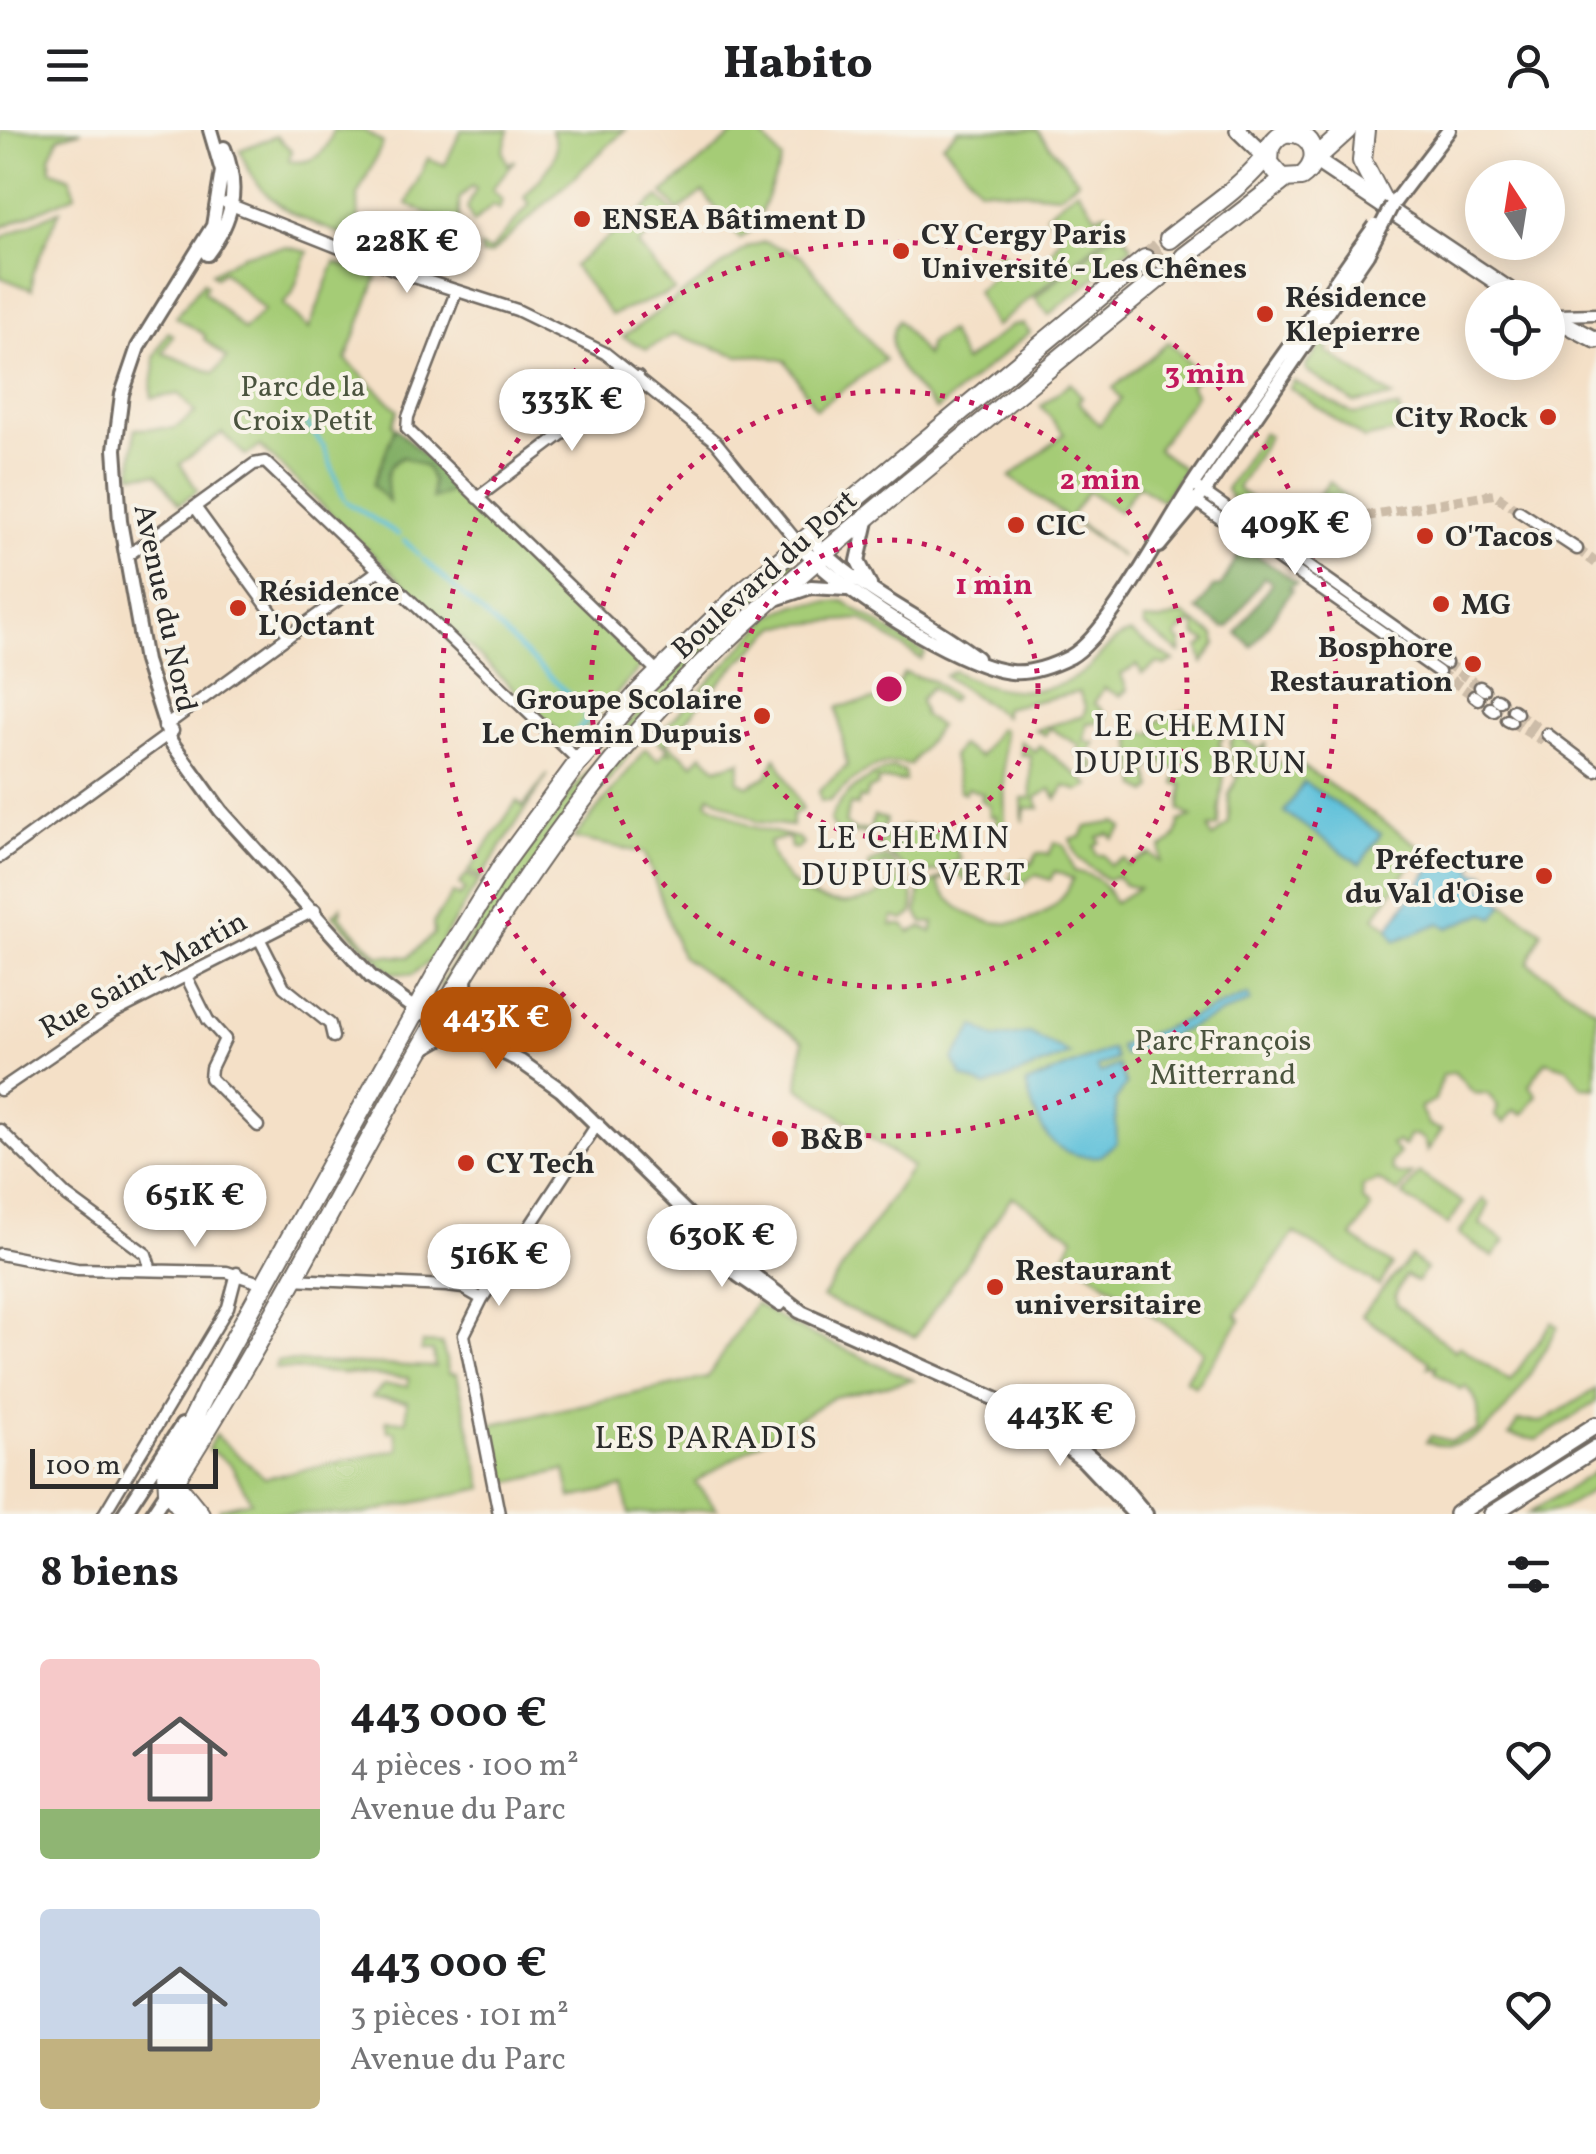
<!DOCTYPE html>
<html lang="fr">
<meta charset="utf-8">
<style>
:root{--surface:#fff;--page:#f6f6f6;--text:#202124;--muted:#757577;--accent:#b45309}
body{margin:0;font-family:Vollkorn,serif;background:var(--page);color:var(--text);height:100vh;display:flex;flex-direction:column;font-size:38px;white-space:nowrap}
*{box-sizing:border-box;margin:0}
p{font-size:32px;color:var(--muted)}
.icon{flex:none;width:55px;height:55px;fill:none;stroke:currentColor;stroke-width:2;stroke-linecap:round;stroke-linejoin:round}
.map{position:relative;height:1384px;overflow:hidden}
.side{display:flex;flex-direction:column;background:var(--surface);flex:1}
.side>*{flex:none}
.needle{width:65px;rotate:348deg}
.controls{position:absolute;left:1465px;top:30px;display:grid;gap:20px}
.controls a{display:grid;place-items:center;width:100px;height:100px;border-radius:50%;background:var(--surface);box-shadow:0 5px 25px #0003;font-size:50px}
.scale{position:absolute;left:30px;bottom:25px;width:188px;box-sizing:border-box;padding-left:10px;border:5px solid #2b2b2b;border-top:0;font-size:28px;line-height:35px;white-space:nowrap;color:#2b2b2b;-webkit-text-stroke:8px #f7f3e8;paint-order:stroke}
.price{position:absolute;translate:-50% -85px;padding:0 22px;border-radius:35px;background:#fff;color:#222;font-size:32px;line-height:65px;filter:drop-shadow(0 2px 5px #0008)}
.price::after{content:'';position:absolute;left:50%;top:60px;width:30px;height:22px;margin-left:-15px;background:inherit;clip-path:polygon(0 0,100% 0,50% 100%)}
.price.selected{background:var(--accent);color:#fff}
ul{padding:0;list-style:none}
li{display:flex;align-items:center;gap:30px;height:250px;padding:0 40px}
li span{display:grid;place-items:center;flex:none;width:280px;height:200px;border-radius:10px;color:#555}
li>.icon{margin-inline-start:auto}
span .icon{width:120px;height:120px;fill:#fffc;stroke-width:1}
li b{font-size:42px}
h2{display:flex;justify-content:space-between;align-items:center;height:120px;padding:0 40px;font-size:42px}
header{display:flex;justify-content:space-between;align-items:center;height:130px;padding:0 40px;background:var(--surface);font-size:45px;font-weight:800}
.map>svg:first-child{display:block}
.green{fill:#a5cc76;stroke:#687c50;stroke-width:2.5}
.forest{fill:#84b067;stroke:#586e49;stroke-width:2.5}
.water{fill:#5cc0da;stroke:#447682;stroke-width:2.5}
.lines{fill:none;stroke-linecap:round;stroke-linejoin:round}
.stream{stroke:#5cc0da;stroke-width:4}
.minor-tunnel{stroke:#ccbca8;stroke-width:10;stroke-dasharray:10 5;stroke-linecap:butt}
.primary-tunnel{stroke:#ccbca8;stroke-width:18;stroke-dasharray:18 9;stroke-linecap:butt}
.minor-casing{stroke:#716a62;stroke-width:15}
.tertiary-casing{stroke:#716a62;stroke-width:18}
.secondary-casing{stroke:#716a62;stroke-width:20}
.primary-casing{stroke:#716a62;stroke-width:22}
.minor{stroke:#fff;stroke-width:10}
.tertiary{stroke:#fff;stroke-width:12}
.secondary{stroke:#fff;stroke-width:15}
.primary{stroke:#fff;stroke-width:18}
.tertiary-bridge-casing{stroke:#716a62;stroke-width:18;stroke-linecap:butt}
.tertiary-bridge{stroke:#fff;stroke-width:12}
.ring{fill:none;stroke:#c2185b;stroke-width:5;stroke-dasharray:5 10}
.poi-dot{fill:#c8321e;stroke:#f7f3e8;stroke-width:4}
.labels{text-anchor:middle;stroke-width:8;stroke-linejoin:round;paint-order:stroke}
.poi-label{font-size:30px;font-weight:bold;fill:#2b2b2b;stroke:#f7f3e8;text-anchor:start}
.park-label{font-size:30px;fill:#4a533e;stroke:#f7f3e8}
.street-label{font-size:30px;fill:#2b2b2b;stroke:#f7f3e8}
.neighbourhood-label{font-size:32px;letter-spacing:2.5px;fill:#2b2b2b;stroke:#f7f3e8}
.centre{fill:#c2185b;stroke:#f7f3e8;stroke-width:5}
.ring-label{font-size:30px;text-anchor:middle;font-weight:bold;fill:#c2185b;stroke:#f7f3e8;stroke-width:8;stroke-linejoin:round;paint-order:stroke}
</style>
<header><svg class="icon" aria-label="menu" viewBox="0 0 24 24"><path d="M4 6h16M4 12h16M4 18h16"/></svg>Habito<svg class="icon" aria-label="person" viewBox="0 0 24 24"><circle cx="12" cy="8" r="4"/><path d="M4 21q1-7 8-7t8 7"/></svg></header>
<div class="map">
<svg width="1596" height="1384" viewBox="0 0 1596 1384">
<rect width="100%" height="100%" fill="#f7f3e8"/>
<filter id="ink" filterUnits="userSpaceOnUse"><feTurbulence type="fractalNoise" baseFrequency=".01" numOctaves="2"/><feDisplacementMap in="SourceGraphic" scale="20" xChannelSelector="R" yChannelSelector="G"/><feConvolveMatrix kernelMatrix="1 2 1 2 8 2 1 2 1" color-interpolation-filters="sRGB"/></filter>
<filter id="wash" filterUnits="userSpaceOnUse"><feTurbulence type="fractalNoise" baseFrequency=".0048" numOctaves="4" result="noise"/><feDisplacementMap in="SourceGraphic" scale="40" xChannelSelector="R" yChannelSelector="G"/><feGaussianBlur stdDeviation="2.25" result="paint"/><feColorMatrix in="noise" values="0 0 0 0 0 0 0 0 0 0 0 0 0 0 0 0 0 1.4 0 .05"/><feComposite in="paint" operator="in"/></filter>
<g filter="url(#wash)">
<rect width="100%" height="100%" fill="#f4e0c7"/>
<path class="green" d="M0,0h82l-23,7 -9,20 1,13 19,8 5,17 -75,33z
M333,0h30l20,13 -25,51 1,47c-56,-22 -97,-31 -119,-91l36,-14 15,14 -2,11c23,4 39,-8 44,-31z
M461,0h48l-6,22 5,12 7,-4 -23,29 10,11 -3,10 -6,-5 -20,18 -6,-15 9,-19 -4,-3 -13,13v21l9,16 -9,-2 -4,7 9,8 -17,-7 -4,13 6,5 -59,-21 7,-15 47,20 8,-19 -45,-21 21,-46 17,7z
M551,0h74l-134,124 -9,1 -2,-8 10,4 40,-47 -6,-7c17,-20 43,-40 27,-67z
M739,0h19l24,30 -27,67 -15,12 -37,-47 -25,19 -15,-18z
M958,0h79l41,50 -19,15 -80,-7 -36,-44z
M1077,59l19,27 10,-4 12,14 -123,101 -19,-36 19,-16 -10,-14 16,-9 17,21 29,-14 14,-23 -15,-22z
M659,67l16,17 -37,31 37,46 -64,24 -38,-49z
M60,80l-28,64v16l-32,-13v-39z
M1120,98l12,19 -83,68 -14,-17z
M764,112l37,13 84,105 -69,49 -30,-48 -25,-6 -22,1 -65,-22 -27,15 -24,-12 125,-90z
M286,117l22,5 -16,42 -9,10 26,25 26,-67 42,15 -31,83 52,50 -6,15 250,240 -70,80 -312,-299 -14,10 -24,-23 -42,31 18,27 -19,13 -22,-30h-25l3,-45 40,-1 20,-15 -16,-19 -27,4c-4,-15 6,-26 2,-41l14,-25 5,3 -10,18 51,20 13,-15 -23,-19 1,-4 -29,-18 27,-35 4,4 -4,5 41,39 20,-20 -41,-39 -7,6 -4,-4 32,-19z
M898,190l28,36 3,-13 20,-12 15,31 48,-37 11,-1 7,8 -94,78c-22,-26 -59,-55 -38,-90z
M1327,208l5,4 -6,9 67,46 -39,6 -47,-32 -1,-6z
M1169,212l32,34 -11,9 6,9 -39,55 27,20 -22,32 -24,-16 -19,27 -31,-21 -18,25 52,41 -112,-80 54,-43 -23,-28 29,-23 12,14 -4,4 21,24 22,-26 -8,-11z
M1294,251l59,33 46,-6 4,22 -39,9 -74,-51z
M1263,302l6,4 -32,52 50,39 -5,7 -50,-34 -6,-11z
M1330,351l26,27 -36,8 -21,25 -12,-4z
M791,429l6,8 -67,58 -284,364 -6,-3c95,-163 210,-302 351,-427z
M843,471l82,52 -4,6 -60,-40 -83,7 -45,42 -70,78 -8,-8 119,-124 22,-9z
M1182,484l32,21 2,9 -13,19 -4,-15 8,-7 -11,-5 -1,-11 -8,-1 -11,13 5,5 -1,11 -36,-27v-6l17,1z
M1130,503l44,28 -10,5 -6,-3 -16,11 -5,-9 -16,9 6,16 -7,6 -16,-8 -10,15 13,11 -3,8 -17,1 -3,18 11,2 -8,13 9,10 -3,5 -17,-18 4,-7 -30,-18 -5,7 -10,-5 48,-14 3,-8 -7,-16 -75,16v8l-59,-40 9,-5c38,22 89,29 128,2 19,-13 25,-33 48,-40z
M904,543l29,8 21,16 -4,5 -19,-15 -11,13 4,16 15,10 -29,39c-34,-9 -57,14 -80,36h-9l-2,-10 28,-25 -10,-59 53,-10z
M1185,581l1,9 23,5 14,13 -4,4c12,27 -1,54 0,84l-10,2 3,10 17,-15v-29l10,-18 -5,-2 -4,-31 6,-9 24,16 7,-8 -7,22 8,5 7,-9 7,4 6,-8 134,92 -47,69 14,11 50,-72 39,5 -7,5 4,7 11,1 -7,12 63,45 -14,32 68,47v78l-14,-1 -14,-19 -22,-7 -17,24 8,10 -14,20 -9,-5 -10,13 -9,-7 3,-10 -10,-12 -14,-1 -20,-21 -11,3 -8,25 -15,8 9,18 13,4 -15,22 -3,-12 -8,-5 -7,1 -5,11 -7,-5 -6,3 8,9 -8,8 1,8 7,5 13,-1 -13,19 -21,-13 -15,6 -1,13 9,9 -19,29 40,28 -13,21 -85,-53 -58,82 5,5 -46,66 -10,-7 18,-28 -138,-97 9,-17 -62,-41 -97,141 -93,-39 90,-131 -114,-80 5,-46 -122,-85 -36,-103 -71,-15 72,-89 12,11 8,-9 6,3 -6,-7 3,-3 24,20 9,-10 15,14 24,-7 -3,20 10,5 19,-10 9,-19 27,52 -11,7v10l-34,-4 -48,-27 -3,7 43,24 48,12 5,6 -5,5 -7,-1 -2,-11 -20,5c11,60 89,84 131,35l-15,-14 -8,8 -7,-2 -2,-5 17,-7c23,18 31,26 28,56l-9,7 -11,-3 -2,8h13l6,7 12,-5 10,5 2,-9h-11l-6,-10 3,-23 40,-24 9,13v5l-13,-12 -19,10c27,53 111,58 136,-3l-18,-8 -5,9 -14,-5 -15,9 -11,-3 4,-15 11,-6 7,5 4,-11h13l6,-12 10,4 9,25c21,4 31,11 40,32l24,-15 -13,-3 -9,-9 -9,4 -29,-22 -8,-19 11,-2 5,-10 30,-5 7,6 -10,11 -3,-5 -12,3 2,5 -6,4 3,9h7l6,10 14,-7 4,7 22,-11 11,8v-14c13,-6 17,-12 18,-27l13,-4 -12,-7 3,-25 -8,-1 2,-15 -12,-2 -2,-7h-10l-1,8 -6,-1 7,21 -5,5 -10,-6 -7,-49 5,-5h18l1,-11z
M999,598l4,2 2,95h-9v-9h-6l-1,-11 -8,-5 2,-6 -15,-6 -3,5 -5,-2 -8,-34 8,-12 19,12z
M1020,611l16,11 4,-6 50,39 -11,6 -14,-5 -8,13 -6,-10 -16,9 5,10h-15l-2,14 -1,-23 9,-1 -1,-43h-9z
M893,638l12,4v9l-28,-1 1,6 -9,3 -4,10 -5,-1 -3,8 -7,-1 -5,18 9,7h16l4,-14 12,3 -1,6 -13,8 -34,1 -8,-13c9,-26 37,-46 63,-53z
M548,644l-67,104 -12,-7 48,-70 6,6z
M903,696c29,0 45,7 58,33 -42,24 -49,18 -83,-15l7,-7 12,10 6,-10 -4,-1 -2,9 -10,-11z
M467,744l12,7 -49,80 -18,14 -22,-3 -57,-57 8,-8 -1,9 38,39 30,2 26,-23 -1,-11 20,-30 7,4 5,-8 -6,-4z
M1419,1043l44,30 -15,22 -45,-29z
M1483,1069l6,5 -9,20 25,17 -12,16 -34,-23z
M1411,1127l15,12 -9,13 -12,-7 -10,21 2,9 58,46 4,-5 51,35 42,-59 6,5c-29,44 -66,137 -132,115l5,-6 20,5 26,-10c2,-16 4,-32 -12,-45l-3,4 -27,-18 1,-6 -8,1 2,-5 -69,-47z
M755,1173l38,23 120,54 -79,17 -139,85 22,27 -88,5 -6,-27 -52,11 -6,-28 -63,14 -13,-59 218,-47z
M422,1213l20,1 7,29 8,1 26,114 -120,26h-145l2,-6 31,-7 -20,-36 -23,-16 7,-14 50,43 134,-29 -4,-18h-7l-2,-11 20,1 1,-20 -35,-4 12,-12 24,1v-8l-133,-10 2,-7 158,6 -2,-16h-12z
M1596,1259v13l-59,38 -28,-5 9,-14 24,1z
M1596,1341v17c-26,17 -35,26 -68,26z"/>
<path class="forest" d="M395,297l63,61 -26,11v-19l-6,-13 -23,-10c-23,10 -15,29 -14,45l-16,-17z
M1249,420l48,33 -8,4 3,3 -40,57 -15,-14 35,-51 -8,-5 -35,50 -5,1 -27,-18 16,-23 8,-1 19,-34z"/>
<path class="water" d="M1304,652l77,52 -21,30 -76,-52z
M1439,726l39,5 -7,5 4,7 11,1 -7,12 25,18 -10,14 -9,-5 -37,15 -8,-5 -45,18 -6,-13z
M1248,865l2,7 -127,53 -4,-9z
M975,896l20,12 34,-5 41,21 -84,33 -23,-10 -10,-17z
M1112,919l4,10 -19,8 3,6 18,-8 8,20 -11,16 2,41 -17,14c-50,5 -63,-31 -74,-72z"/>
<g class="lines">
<path class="stream" d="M306,293l18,24 20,52
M347,372l52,33
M404,410l15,15
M423,429l71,65
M496,496l87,82
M572,606l14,-14 -1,-11"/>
</g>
</g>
<g filter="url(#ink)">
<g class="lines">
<path class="minor-tunnel" d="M1315,410l11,-17 168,-29 25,17
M1577,419l19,14
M1446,533l34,24
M1439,542l35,24
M1517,583l30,21
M1511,592l32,19"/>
<path class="primary-tunnel" d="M1145,129l24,-20
M1160,147l24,-20"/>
<g class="minor-casing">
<path id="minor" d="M226,73l182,72 109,35 88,43 111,89 83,102
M456,162l-48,125 -1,12 251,243
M1558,185l38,-1
M1198,358l248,175
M477,368l161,-121
M1191,368l248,174
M195,377l94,129
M1519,381l58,38
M1284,417l11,3 20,-10
M131,423l123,-89 11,-2 314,299
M1480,557l4,3
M1474,566l4,3
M1497,569l3,2
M1490,578l4,3
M1513,580l4,3
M1507,590l4,2
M164,597l215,-157
M1547,604l49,37
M0,727l173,-126
M259,808l25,49 46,37 3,13
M186,846l22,44 17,19 -14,29 -1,10 48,48
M0,960l113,-77 202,-103
M0,1000l67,66 79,58 5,16
M0,1124l77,15 150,3 39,13
M291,1149l156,7 16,2 19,11
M104,1384l124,-207 9,-34
M499,1384l-35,-179 18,-36 116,-176"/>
</g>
<g class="tertiary-casing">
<path id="tertiary" d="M210,0l12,41 -9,55 -75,121 -16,47 -7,55 5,72 25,140 26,81 50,69 150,166 41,30 108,54 41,29 177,173 65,50
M1392,75l57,-75
M207,124c26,-34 33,-66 17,-106
M867,391l-9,40 12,24
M809,406c45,54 113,79 168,122
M799,414c34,42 159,123 212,128 20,2 41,-6 59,-15 38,-21 96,-133 123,-173 53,-80 112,-157 166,-236
M1159,416l45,-54 163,-238
M778,468l33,-11 35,2
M465,847l1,36 13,25
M422,919l21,-12 25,-3
M704,1111l34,34 42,29
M799,1181l252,113 64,53 31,37
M1030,1290l53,40 51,54
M124,1384l58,-89
M152,1384l18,-27"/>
</g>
<g class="secondary-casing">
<path id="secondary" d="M1238,0l30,29
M1315,30l206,138
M1548,185l48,25
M1457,1384l139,-89
M1492,1384l104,-66"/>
</g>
<g class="primary-casing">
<path id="primary" d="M1365,0l-3,31 24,46
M1315,29l32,-29
M1169,109c29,-24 67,-47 91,-76 9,-10 11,-25 25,-30 30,-3 38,29 16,44l-19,1 -13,-15 1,-17
M1184,127l101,-78
M186,1384l-18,-23 -1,-19 49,-100 227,-410 61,-99 75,-102 61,-70 102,-99 403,-333
M200,1384l-26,-32c152,-236 258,-498 436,-717 79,-98 172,-177 268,-257 94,-78 188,-154 282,-231"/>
</g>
<use href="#minor" class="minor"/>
<use href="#tertiary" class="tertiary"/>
<use href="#secondary" class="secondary"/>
<use href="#primary" class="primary"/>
<g class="tertiary-bridge-casing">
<path id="tertiary-bridge" d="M1359,118l16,-22
M1367,124l25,-49"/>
</g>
<use href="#tertiary-bridge" class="tertiary-bridge"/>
</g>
</g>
<g class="ring">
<circle cx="889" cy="559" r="149"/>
<circle cx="889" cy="559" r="298"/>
<circle cx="889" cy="559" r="447"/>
</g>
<g class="poi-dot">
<circle cx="582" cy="89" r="10"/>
<circle cx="901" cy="121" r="10"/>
<circle cx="1265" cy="184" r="10"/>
<circle cx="1548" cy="287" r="10"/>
<circle cx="1016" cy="395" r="10"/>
<circle cx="1425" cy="406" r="10"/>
<circle cx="1441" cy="474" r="10"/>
<circle cx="238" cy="478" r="10"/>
<circle cx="1473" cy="534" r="10"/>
<circle cx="762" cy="586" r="10"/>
<circle cx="1544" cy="746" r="10"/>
<circle cx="780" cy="1009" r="10"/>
<circle cx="466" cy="1033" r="10"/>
<circle cx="995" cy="1157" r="10"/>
</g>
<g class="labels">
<g class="poi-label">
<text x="602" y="99">ENSEA Bâtiment D</text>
<text x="921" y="114">CY Cergy Paris<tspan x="921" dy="34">Université - Les Chênes</tspan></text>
<text x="1285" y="177">Résidence<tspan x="1285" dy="34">Klepierre</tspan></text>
<text x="1528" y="297" text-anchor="end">City Rock</text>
<text x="1036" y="405">CIC</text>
<text x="1445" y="416">O'Tacos</text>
<text x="258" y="471">Résidence<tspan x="258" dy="34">L'Octant</tspan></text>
<text x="1461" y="484">MG</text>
<text x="1453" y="527" text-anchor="end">Bosphore<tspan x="1453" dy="34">Restauration</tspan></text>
<text x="742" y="579" text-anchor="end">Groupe Scolaire<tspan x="742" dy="34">Le Chemin Dupuis</tspan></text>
<text x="1524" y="739" text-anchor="end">Préfecture<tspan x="1524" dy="34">du Val d'Oise</tspan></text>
<text x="800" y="1019">B&amp;B</text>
<text x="486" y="1043">CY Tech</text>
<text x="1015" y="1150">Restaurant<tspan x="1015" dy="34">universitaire</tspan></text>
</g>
<g class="park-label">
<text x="303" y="266">Parc de la<tspan x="303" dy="34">Croix Petit</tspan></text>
<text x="1223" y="920">Parc François<tspan x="1223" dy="34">Mitterrand</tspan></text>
</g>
<g class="street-label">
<text transform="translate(764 444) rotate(-42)" y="10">Boulevard du Port</text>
<text transform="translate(166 478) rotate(78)" y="10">Avenue du Nord</text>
<text transform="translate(143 844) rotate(-29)" y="10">Rue Saint-Martin</text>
</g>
<g class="neighbourhood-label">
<text x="1191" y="606">LE CHEMIN<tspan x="1191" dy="37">DUPUIS BRUN</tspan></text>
<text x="914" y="718">LE CHEMIN<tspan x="914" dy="37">DUPUIS VERT</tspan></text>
<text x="707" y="1318">LES PARADIS</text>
</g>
</g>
<circle cx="889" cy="559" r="15" class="centre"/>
<g class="ring-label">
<text x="1205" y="253">3 min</text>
<text x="1100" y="359">2 min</text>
<text x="994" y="464">1 min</text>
</g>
</svg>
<div class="controls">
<a><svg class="needle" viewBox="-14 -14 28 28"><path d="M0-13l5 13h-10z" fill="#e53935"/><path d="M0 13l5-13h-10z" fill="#757577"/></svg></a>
<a><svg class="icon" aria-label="locate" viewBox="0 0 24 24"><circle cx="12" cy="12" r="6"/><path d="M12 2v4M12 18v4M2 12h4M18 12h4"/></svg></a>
</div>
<div class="scale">100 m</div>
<b class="price" style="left:407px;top:166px">228K €</b>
<b class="price" style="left:572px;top:324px">333K €</b>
<b class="price" style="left:1295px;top:448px">409K €</b>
<b class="price selected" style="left:496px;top:942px">443K €</b>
<b class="price" style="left:195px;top:1120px">651K €</b>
<b class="price" style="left:722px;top:1160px">630K €</b>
<b class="price" style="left:499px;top:1179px">516K €</b>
<b class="price" style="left:1060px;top:1339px">443K €</b>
</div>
<section class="side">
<h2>8 biens<svg class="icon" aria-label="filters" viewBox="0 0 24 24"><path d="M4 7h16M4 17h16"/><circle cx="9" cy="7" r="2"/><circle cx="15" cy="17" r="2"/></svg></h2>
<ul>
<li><span style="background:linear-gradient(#f6c9c9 75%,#8fb573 0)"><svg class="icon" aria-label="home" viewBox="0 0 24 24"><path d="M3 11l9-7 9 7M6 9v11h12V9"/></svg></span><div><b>443 000 €</b><p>4 pièces · 100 m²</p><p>Avenue du Parc</p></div><svg class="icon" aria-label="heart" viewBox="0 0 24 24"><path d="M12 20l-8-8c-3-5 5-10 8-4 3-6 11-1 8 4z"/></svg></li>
<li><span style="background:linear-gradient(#c9d6e8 65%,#c2b280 0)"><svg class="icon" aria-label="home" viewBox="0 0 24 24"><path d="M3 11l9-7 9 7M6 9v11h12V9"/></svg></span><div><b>443 000 €</b><p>3 pièces · 101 m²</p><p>Avenue du Parc</p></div><svg class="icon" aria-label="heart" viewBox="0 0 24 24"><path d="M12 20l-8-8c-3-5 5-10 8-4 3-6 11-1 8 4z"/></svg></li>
</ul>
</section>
